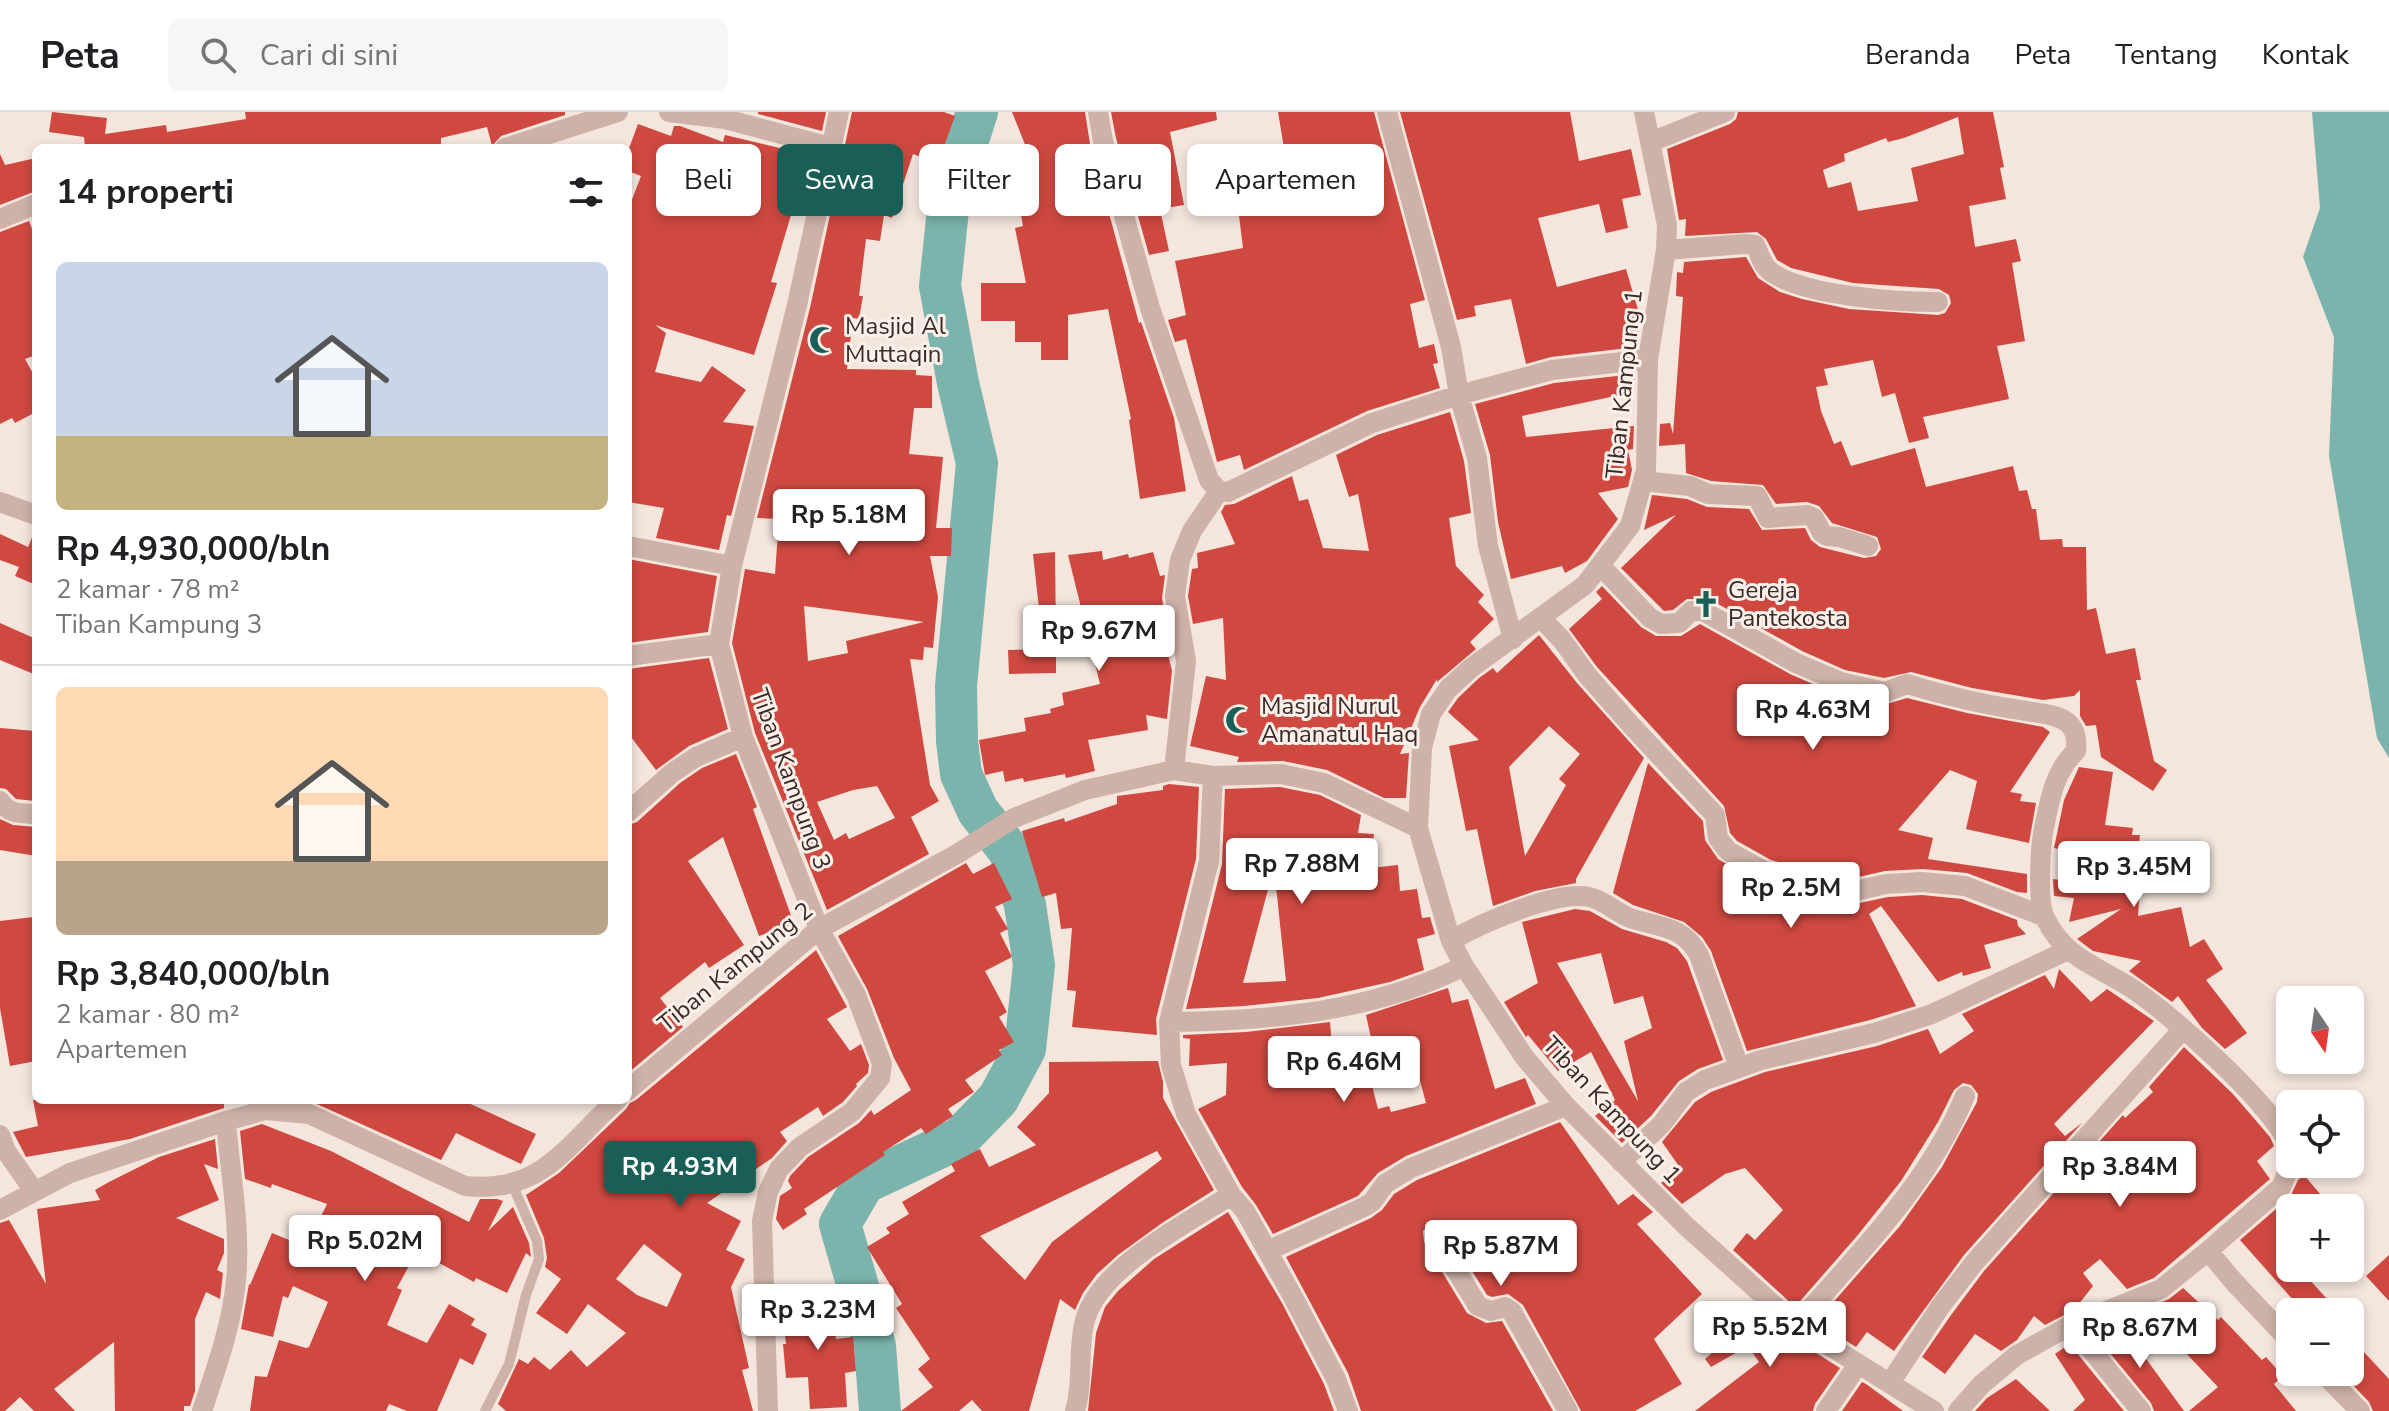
<!DOCTYPE html>
<html lang="id">
<meta charset="utf-8">
<style>
:root{--surface:#fff;--page:#f6f6f6;--text:#202124;--muted:#757577;--line:#e0e0e0;--accent:#1a5f57}
body{margin:0;font-family:"Nunito Sans",sans-serif;background:var(--page);color:var(--text);height:100vh;display:flex;flex-direction:column;font-size:30px;white-space:nowrap}
*{box-sizing:border-box;margin:0}
p{font-size:26px;color:var(--muted)}
.icon{flex:none;width:44px;height:44px;fill:none;stroke:currentColor;stroke-width:2;stroke-linecap:round;stroke-linejoin:round}
.map{position:relative;flex:1;overflow:hidden}
.panel{position:absolute;left:32px;top:32px;width:600px;height:960px;display:flex;flex-direction:column;background:var(--surface);border-radius:12px;box-shadow:0 4px 12px #0003}
.panel>*{flex:none}
.guide{position:absolute;left:656px;top:32px;width:760px;height:72px;display:flex;gap:16px}
.needle{width:52px;rotate:167deg}
.fabs{position:absolute;left:2276px;top:874px;display:grid;gap:16px}
.fabs a{display:grid;place-items:center;width:88px;height:88px;border-radius:12px;background:var(--surface);box-shadow:0 4px 12px #0003;font-size:40px}
.price{position:absolute;translate:-50% -68px;padding:0 18px;border-radius:8px;background:#fff;color:#222;font-size:26px;line-height:52px;filter:drop-shadow(0 2px 4px #0008)}
.price::after{content:'';position:absolute;left:50%;top:48px;width:24px;height:18px;margin-left:-12px;background:inherit;clip-path:polygon(0 0,100% 0,50% 100%)}
.price.current{background:var(--accent);color:#fff}
ul{padding:0;list-style:none}
li{display:grid;align-content:center;gap:16px;height:424px;padding:0 24px}
li+li{border-top:2px solid var(--line)}
li span{display:grid;place-items:center;height:248px;border-radius:12px;color:#555}
li>.icon{margin-inline-start:auto}
span .icon{width:144px;height:144px;fill:#fffc;stroke-width:1}
li b{font-size:34px}
h2{display:flex;justify-content:space-between;align-items:center;height:96px;padding:0 24px;font-size:34px}
.tag{padding:0 28px;border-radius:12px;background:var(--surface);box-shadow:0 4px 12px #0003;font-size:28px;line-height:72px}
.tag.current{background:var(--accent);color:#fff}
header{display:flex;align-items:center;gap:48px;box-sizing:border-box;height:112px;padding:0 40px;background:var(--surface);border-bottom:2px solid var(--line)}
header strong{font-size:38px}
nav{display:flex;gap:44px;margin-inline-start:auto;font-size:28px}
.search{width:560px;height:72px;background:var(--page);display:flex;align-items:center;gap:20px;box-sizing:border-box;padding:0 28px;border-radius:12px;color:var(--muted);font-size:30px}
.map>svg:first-child{display:block}
.water{fill:#7ab4ac}
.lines{fill:none;stroke-linecap:round;stroke-linejoin:round}
.river{stroke:#7ab4ac;stroke-width:42}
.building{fill:#cf4941;fill-rule:evenodd}
.service{stroke:#ceb2a8;stroke-width:10}
.minor{stroke:#ceb2a8;stroke-width:20}
.labels{text-anchor:middle;stroke-width:6;stroke-linejoin:round;paint-order:stroke}
.poi-label{font-size:24px;fill:#3a2b29;stroke:#fbf0ea;text-anchor:start}
.street-label{font-size:24px;fill:#3a2b29;stroke:#fbf0ea}
</style>
<header>
<strong>Peta</strong>
<div class="search"><svg class="icon" aria-label="search" viewBox="0 0 24 24"><circle cx="10" cy="10" r="6"/><path d="M15 15l6 6"/></svg>Cari di sini</div>
<nav><a>Beranda</a><a>Peta</a><a>Tentang</a><a>Kontak</a></nav>
</header>
<div class="map">
<svg width="2389" height="1299" viewBox="0 0 2389 1299">
<rect width="100%" height="100%" fill="#f4e5dd"/>
<path class="water" d="M2312,0h77v646l-12,-20 -48,-282 5,-119 -31,-80 17,-49z"/>
<g class="lines">
<path class="river" d="M880,1299l-5,-65 -35,-122 24,-41 96,-45 38,-39 27,-50 9,-84 -9,-60 -15,-53 -32,-41 -17,-37 -4,-33 -1,-55 21,-223 -19,-80 -18,-97 9,-86 28,-88"/>
</g>
<path class="building" d="M52,0l55,6 -2,16 61,-9 1,7 79,-13 -1,-7h320v3l-64,21 -9,10 -5,-19 -46,11v10h-78v-4l-32,4h-246l-1,-11 -35,-5z
M758,0h68l-4,19 -64,-17z
M852,0h92l11,4 -17,47 -25,-9 -21,64 -8,-3 -4,26 -14,-2 -7,57h4l-4,23 -6,-1 -6,51 69,1v5l16,1v32h-18l-5,46 34,3 -7,71h16l-1,28h-21l8,41 -5,51 -9,-1 -1,13 -13,-1 20,126 9,16 -28,16 18,37 -102,56 -72,-177 -23,-90 13,-74 30,5 4,-55 -22,-1 53,-210zM804,494l120,16 -78,19 2,12 -40,8zM877,674l18,32 -46,21 -3,-6 -12,7 -17,-38 36,-12z
M1012,0h73l5,32 49,179 2,-1 33,96 12,73 -46,8 -11,-79 2,-1 -23,-110 -40,6v45h-27v-18h-26v-21h-34v-38h45l-11,-55 8,-2 -6,-32 9,-2 -7,-27 13,-3z
M1111,0h105l1,8 -47,12 14,73 -24,4 9,42 -20,4 -33,-117z
M1278,0h96l51,188 -15,4 9,44 15,-4 4,19 -5,1 7,24 -73,23 -123,59 -4,-15 -23,7 -31,-123 -11,3 -7,-22 18,-5 -11,-54 68,-13 -9,-73 53,-9z
M1400,0h170l9,49 52,-12 10,46 -19,4 6,29 -22,5 -7,-29 -61,14 19,69 69,-18 15,51 -4,27 -86,10 -25,7 -15,-65 -37,7 2,10 -19,4z
M1738,0h255l11,55 -4,1 6,31 -37,7 6,41 41,-8 5,22 -9,2 13,78 -28,5 12,53 -86,18 6,21 -20,5 -14,-50 -13,4 -9,-37 -49,9 4,16 -12,2 5,24 13,33 7,-3 10,25 64,-18 11,39 87,-21 6,25 8,-1 5,19h4l4,31 22,-1 1,8h23l1,63 9,-2 10,46 29,-6 6,32h-5l18,81 13,9 -14,21 -52,-34 -5,-32 -10,1 -6,-10v-26l-6,6 -31,4 -71,-12 -61,-16 -27,6 -39,-8 -43,-19 -93,-52h-22l-14,11 -9,1 -43,-43 55,-53 -32,15 8,-35 35,4 20,8 42,2 13,21 43,-2 6,12 9,7 44,11 12,-2 5,-7 -4,-12 -45,-14 -13,-17 -12,-4 -31,2 -13,-19 -52,-4 -25,-8 -1,-29 -26,2 1,-22 10,-1 3,11 10,-137 -7,-1 1,-24 6,1 1,-11 62,-5 12,21 22,14 22,7 47,10 89,6 7,-2 6,-10 -2,-8 -10,-6 -86,-6 -62,-15 -14,-8 -11,-21 -9,-7 -72,4 1,-17 -7,1 -12,-71 63,-25 6,-5zM1958,5l6,37 -53,14 7,33 -60,10 -7,-29 -23,6 -5,-18 22,-9 -1,-7 42,-16 2,4 16,-4z
M638,12l33,12 3,-10h6l43,16 2,-7 84,20 -38,127 6,1 -23,72 -99,-30 11,8 -11,39 46,10 11,-16 34,24 -23,32 31,4 -23,90 -4,-1 -8,35 -63,-12 8,-30 -36,-6v-292l13,-34 -13,-5v-20z
M0,42l5,11 31,-7v33l-36,14z
M29,109l7,18v116l-11,4 11,20v33l-21,11 -3,-5 -12,6v-192z
M1635,262l-1,18 -112,24 4,21 108,-11 -1,23 -5,1 4,20 -4,17 -30,6 20,26 -31,42 -22,12 -3,-7 -51,13 -13,-57 -8,-67 -15,-51 79,-21z
M1450,300l14,49 7,52 -22,5 7,48 28,29 -6,7 16,17 -24,23 6,7 -39,33v-3l-17,28 -20,47 9,-1 -3,45h-22l-57,-28 -44,-9 -46,1 2,-5 -49,-11 16,-70 20,4 -3,-62 -30,6 -5,-28 4,-27 6,-1 -1,-15 38,-9 -14,-32 4,-7 9,-1 58,-28 7,25 9,-2 15,49 46,3 -11,-57 -9,3 -13,-42 41,-20z
M36,416v57l-21,-9 4,-9 -19,-7v-26l28,13z
M1102,439l1,9 25,-6 1,4 24,-6 7,24 5,-1 -3,23 5,31 -5,1 10,41 -5,48 -21,-4 2,15 -60,10 7,31 -29,7 -1,-4 -41,8 -1,-4 -18,4 -2,-11 -18,4 -6,-35 47,-9 -2,-13 27,-5 -1,-4 14,-4 -2,-12 38,-9 -32,-129z
M1055,440l1,83 -14,1 -9,-82z
M628,447l89,17 -9,56 -80,11z
M1602,474l39,41 15,9h25l19,-12 90,50 48,21 45,10 24,-7 60,15 76,14 7,5 -40,60 12,2 -2,7 16,2 -7,40 -63,-14 11,-48 -27,-11 -52,60 35,8 -5,21 99,15v19l-10,-1 -50,-19 -44,-4 -38,2 -31,7 -22,-1 -61,-17 -34,-19 -7,-8 -6,-27 -127,-139 -28,-38 33,-30 -6,-7z
M0,511l36,16v36l-36,-15z
M1539,523l38,48 67,75 -68,121v4l-41,8 -42,15 -16,-77 -11,2 -17,-85 30,-6 -31,-28 10,-14 21,-20 14,-10 4,5zM1549,614l31,28 -21,25 7,6 -41,71 -16,-89z
M1056,537v24l-47,1 -1,-24z
M709,546l19,71 -39,17 -33,24 -28,-37v-64z
M0,616l36,3 -1,70 -19,-2 -10,-10 -6,-1z
M736,642l21,53 -4,2 41,115 -35,12 -36,-99 -35,24 56,84 -35,23 -4,-6 -45,36 23,29 -55,46v-248l9,-3 43,-39 22,-15z
M1648,651l55,58 2,19 13,19 42,25 69,19 26,1 33,-7 34,-2 40,4 55,21 1,6 8,8 -42,11 7,23 -28,8 -1,-4 -24,10 -57,-76 -12,8 47,92 -46,14 -123,31 -36,-100 -9,-14 -18,-15 -51,-17 -20,-12z
M2079,655l34,5 -8,53 28,3 -1,7h8l-4,36 5,1 -3,44 43,-9 9,40 14,-8 19,30 -17,11 41,53 -22,16 -23,-21 -24,-32 -6,6 -43,-31 12,-10 -48,-10 -16,-12 44,-30 -52,13 5,-24 -20,-2 -1,-17 29,4 5,-27 -33,-8 10,-48z
M1169,672l30,3 -3,72 -40,160 1,16 -85,-8 4,-36 -9,-1 5,-62 -11,1 -5,-36 -14,4 -20,-66 42,-13 1,4 52,-18v-8l46,-6v-4z
M1280,675l40,8 41,20 -3,18 16,1 -4,34 28,-3 2,26 17,-2 5,29 8,-1 5,17 -18,5 7,31 -34,12 -72,16 -74,8 -58,3 36,-145 3,-75zM1274,755l12,114 -43,2z
M0,707l13,6 23,2v29l-36,-6z
M966,751l7,11 21,-11 18,36 -17,8 13,22 -8,4 12,24 -27,14 22,41 -8,5 15,25 -15,8 3,5 -37,25 9,12 -26,17 5,7 -27,18 -5,-6 -38,24 2,3 -81,54 3,5 -24,16 -7,-11 4,-23 12,-8 -4,-7 2,-5 18,-19 51,-34 12,-13 3,5 37,-25 -17,-32 -27,-69 -29,-53z
M1575,797l15,2 32,18 44,13 11,6 10,13 36,99 -25,9 -19,12 -28,35 -29,27 -27,-27 20,-16 -24,-48 -33,19 -30,-36 -2,2 -22,-35 34,-19 -16,-61zM1601,841l13,51 29,-8 9,32 -28,13 14,60 -81,-138z
M33,805l3,24v120l-26,5 -10,-58v-87z
M816,838l31,57 -20,12 23,32 11,-7 8,21 -1,8 -12,11 1,2 -14,16 -20,14 -5,-9 -38,25 7,9 -15,17 -65,45 34,18 -15,29 19,9 -14,28 18,81 -7,2 11,41h-247l-8,-7 21,-45 9,5 6,-7 16,13 21,-20 16,17 39,-34 -38,-29 -21,30 -31,-21 25,-34 -16,-12 2,-9 -3,-20 -18,-43 33,-22 67,-64 4,-6 6,-3zM644,1132l38,30 -15,33 -30,-12 -21,-16z
M2059,857l32,33 16,-13 47,32 -100,103 11,12 17,-13 -118,132 -70,96 -27,-19 -11,15 -40,-25 84,-96 42,-59 35,-65 1,-8 -7,-9 -8,-2 -9,7 -16,32 -37,59 -44,55 -62,71 -62,-57 14,-17 8,7 28,-30 -38,-42 -20,6 -43,30 -21,-21 20,-14 -19,-27 33,-40 16,-10 54,-20 112,-26 51,-17 12,25 34,-23 -12,-17 83,-39 9,14z
M1448,876l4,15 16,-4 27,90 30,-11 11,26 -130,52 -28,17 -20,23 -85,38 -17,-29 -14,-18 -44,-78 28,-14 1,-32 -38,3 1,-27 -7,-1v-3l63,-3 84,-10 4,48 32,-8 12,47 11,-3 2,6 35,-9 -12,-45 -37,8 -11,-51z
M2184,935l49,47 37,43 4,9 -17,15 13,18 -116,99 -27,11 -27,-30 -17,14 10,13 -19,24 -29,15 -11,-9 -17,24 -16,11 -26,-17 -30,40 -23,-17 29,-42 33,-44 139,-156 2,3 28,-26 -4,-5z
M1158,949l5,21v16l51,92 -52,33 -44,32 -21,19 -14,19 -8,17 -15,-11 -31,112h-47l-10,-11 -13,11h-58l32,-24 -15,-18 12,-10 -34,-51 6,-4 -35,-57 23,-14 -4,-5 23,-14 -7,-12 53,-31 -4,-7 29,-15 9,18 47,-22 -19,-18 32,-34v-31zM1157,1039l5,8 -110,83 -27,38 -45,-44z
M33,988h191v8l-94,31 -104,18 -13,-25 25,-6z
M308,988h154l74,34 -15,30 -65,-31 -15,27z
M1560,1010l58,83 15,-11 20,18 -16,12 65,70 -48,45 28,45 -47,27h-54l-58,-106 -15,-11 -16,3 -5,-2 -41,-66 -12,-6 -11,8 1,11 43,71 19,10 16,-2 51,90h-192l-13,-38 -62,-116 85,-39 11,-8 12,-16 23,-14z
M262,1012l69,27 138,71 11,-23h17l6,2 -15,30 25,-24 16,36 2,14 -5,-4 -19,40 -31,-15 -2,4 -57,-31 -20,37 5,2 -15,35 40,18 22,-39 26,15 -4,6 16,9 -14,31 -13,-7 -23,53h-30l-18,-7 -3,7h-136l5,-35 12,1 12,-37 27,8 3,-1 19,-45 -35,-16 -5,12 -5,-2 -10,41 -32,-8 8,-45 1,1 22,-52 34,14 21,-43 -55,-20 -1,4 -26,-9 -5,-48z
M215,1027l3,30 -14,-5 15,36 -43,18 48,21v14l-7,17 6,3 -3,26 -14,-7 -11,27v72l-5,15h-6v5h-69l-1,-69 -60,47 21,22h-41l-14,-14 -15,14h-5v-188l9,-3 37,64 -9,-75 63,-9 -5,-10 14,-8 50,-25z
M2304,1063l28,33h-42v60h30l-12,10 31,34h-57l12,-11 -54,-61 50,-43 8,-17z
M1228,1100l54,91 42,81 10,27h-246l8,-78 9,-26 13,-16 36,-32z
M2389,1143v46l-23,-25z
M2183,1176l35,32 3,-3 41,43 4,-3 17,19 -9,8 22,27h-107l29,-24 -34,-36 10,-9 -39,-37 14,-6z
M832,1187l4,40 17,-2 3,34 -11,2 2,34 -37,2 -2,-32 -22,1 -3,-34h3l-4,-39z
M1737,1195l14,14 11,-9 27,24 51,32 -25,36 -2,7h-118l64,-49 -11,-16 -37,21 -6,-8 27,-23 -12,-12z
M2120,1211l64,88h-30l-3,-8 -51,-62z
M2350,1225l39,42v32h-16l-4,-9 -19,-20z
M2067,1230h1l56,69h-51l12,-11 -30,-46 14,-10z
M2016,1267l34,32h-75l12,-13z
M1862,1270l4,2 37,27h-61z"/>
<g class="lines">
<path class="service" d="M485,1299l24,-47 17,-69 13,-36 -2,-18 -25,-57"/>
<path class="minor" d="M669,0l56,7 105,28
M1098,0l5,29 47,167 59,172 10,11 9,1 144,-69 87,-28 93,-25 96,-11
M1387,0l64,235 8,48 18,63 11,88 25,93
M1644,0l23,113 -1,25 -18,109 -2,111 -16,56 -45,59 -114,83 -23,21 -17,25 -9,34 -4,80 33,113 13,25 61,92 41,48 120,120 110,99 138,86
M1651,30l74,-30
M505,36l113,-36
M0,107l36,-15
M1666,138l79,-6 10,1c5,9 7,21 16,27 33,24 125,30 167,30
M1643,369l47,5 18,8 49,2 11,22 39,-3 7,3 8,15 5,3 12,1 29,9
M0,390l36,13
M628,434l104,20
M1600,453l50,53 11,6 18,-1 12,-12h12l93,52 45,19 44,10 22,-8c42,13 83,22 126,28 12,2 26,3 35,11 8,7 9,18 8,28 -22,21 -26,48 -32,77 -4,18 -7,75 1,90 20,40 48,46 83,68 39,24 148,121 162,162
M1541,506l21,22 25,35 44,50 84,90 3,23 10,13 38,21 64,18 25,1 31,-7 36,-2 43,4 78,30
M628,544l91,-12
M1174,658l12,-109 -11,-65 5,-36 12,-29 27,-40
M1213,664l-4,85 -40,161 2,43 15,49 45,81 14,16 48,86 43,82 12,32
M0,689c9,14 21,12 36,13
M628,700l44,-39 24,-16 47,-20
M1451,829c28,-17 105,-51 138,-44 16,3 28,17 44,22 29,9 50,7 66,36l40,112
M1169,910c100,-1 204,-10 295,-56
M628,978l191,-161 138,-75 57,-36 71,-28 89,-20 39,6 68,-2 43,9 94,45
M0,1023l6,16 28,40
M1621,1050l40,-37 25,-33 19,-12 56,-20 113,-27 58,-19 134,-63
M0,1098l70,-37 156,-52 39,-11 44,4 156,72c78,8 101,-41 152,-86
M1435,1124l43,70 13,5 14,-4 7,5 56,99
M1267,1139l97,-44 8,-5 13,-18 26,-16 155,-62
M1796,1213c62,-71 132,-140 169,-229
M2071,1213l70,86
M2290,1229l-55,-58 -27,-32 73,-64 10,-23
M2322,1260l38,39
M1890,1271l50,-76 34,-44 209,-234
M202,1299c14,-42 30,-86 34,-131 5,-52 -6,-107 -10,-159
M768,1299l-6,-190 6,-29 11,-23 21,-22 52,-35 28,-34 2,-14 -26,-69 -37,-66 -76,-192 -24,-93 13,-78 65,-261 42,-193
M1075,1299c9,-29 2,-61 10,-91 15,-53 101,-96 146,-125
M1826,1299l31,-45
M1958,1299l24,-27 35,-29 54,-30 90,-36 47,-38"/>
</g>
<defs>
<g id="mosque-bare" transform="scale(2.16)"><path d="M3.5-4.9A6 6 0 1 0 3.5 4.9A5 5 0 1 1 3.5-4.9Z" fill="#1a5f57" stroke="#fbf0ea" stroke-width="2.5" paint-order="stroke"/></g>
<g id="church-bare" transform="scale(2.16)"><path d="M-1.2-6h2.4v3.5h3.3v2.4h-3.3V6h-2.4V-.1h-3.3v-2.4h3.3Z" fill="#1a5f57" stroke="#fbf0ea" stroke-width="2.5" paint-order="stroke"/></g>
</defs>
<g fill-rule="evenodd">
<use href="#mosque-bare" x="823" y="228"/>
<use href="#church-bare" x="1706" y="492"/>
<use href="#mosque-bare" x="1239" y="608"/>
</g>
<g class="labels">
<g class="poi-label">
<text x="845" y="222">Masjid Al<tspan x="845" dy="28">Muttaqin</tspan></text>
<text x="1728" y="486">Gereja<tspan x="1728" dy="28">Pantekosta</tspan></text>
<text x="1261" y="602">Masjid Nurul<tspan x="1261" dy="28">Amanatul Haq</tspan></text>
</g>
<g class="street-label">
<text transform="translate(1624 272) rotate(-84)" y="8">Tiban Kampung 1</text>
<text transform="translate(791 667) rotate(70)" y="8">Tiban Kampung 3</text>
<text transform="translate(735 855) rotate(-39)" y="8">Tiban Kampung 2</text>
<text transform="translate(1612 998) rotate(47)" y="8">Tiban Kampung 1</text>
</g>
</g>
</svg>
<div class="fabs">
<a><svg class="needle" viewBox="-14 -14 28 28"><path d="M0-13l5 13h-10z" fill="#e53935"/><path d="M0 13l5-13h-10z" fill="#757577"/></svg></a>
<a><svg class="icon" aria-label="locate" viewBox="0 0 24 24"><circle cx="12" cy="12" r="6"/><path d="M12 2v4M12 18v4M2 12h4M18 12h4"/></svg></a>
<a>+</a>
<a>−</a>
</div>
<b class="price" style="left:849px;top:445px">Rp 5.18M</b>
<b class="price" style="left:1099px;top:561px">Rp 9.67M</b>
<b class="price" style="left:1813px;top:640px">Rp 4.63M</b>
<b class="price" style="left:1302px;top:794px">Rp 7.88M</b>
<b class="price" style="left:2134px;top:797px">Rp 3.45M</b>
<b class="price" style="left:1791px;top:818px">Rp 2.5M</b>
<b class="price" style="left:1344px;top:992px">Rp 6.46M</b>
<b class="price current" style="left:680px;top:1097px">Rp 4.93M</b>
<b class="price" style="left:2120px;top:1097px">Rp 3.84M</b>
<b class="price" style="left:365px;top:1171px">Rp 5.02M</b>
<b class="price" style="left:1501px;top:1176px">Rp 5.87M</b>
<b class="price" style="left:818px;top:1240px">Rp 3.23M</b>
<b class="price" style="left:1770px;top:1257px">Rp 5.52M</b>
<b class="price" style="left:2140px;top:1258px">Rp 8.67M</b>
<div class="guide">
<a class="tag">Beli</a>
<a class="tag current">Sewa</a>
<a class="tag">Filter</a>
<a class="tag">Baru</a>
<a class="tag">Apartemen</a>
</div>
<section class="panel">
<h2>14 properti<svg class="icon" aria-label="filters" viewBox="0 0 24 24"><path d="M4 7h16M4 17h16"/><circle cx="9" cy="7" r="2"/><circle cx="15" cy="17" r="2"/></svg></h2>
<ul>
<li><span style="background:linear-gradient(#c9d6e8 70%,#c2b280 0)"><svg class="icon" aria-label="home" viewBox="0 0 24 24"><path d="M3 11l9-7 9 7M6 9v11h12V9"/></svg></span><div><b>Rp 4,930,000/bln</b><p>2 kamar · 78 m²</p><p>Tiban Kampung 3</p></div></li>
<li><span style="background:linear-gradient(#ffd9b3 70%,#b9a48a 0)"><svg class="icon" aria-label="home" viewBox="0 0 24 24"><path d="M3 11l9-7 9 7M6 9v11h12V9"/></svg></span><div><b>Rp 3,840,000/bln</b><p>2 kamar · 80 m²</p><p>Apartemen</p></div></li>
</ul>
</section>
</div>
